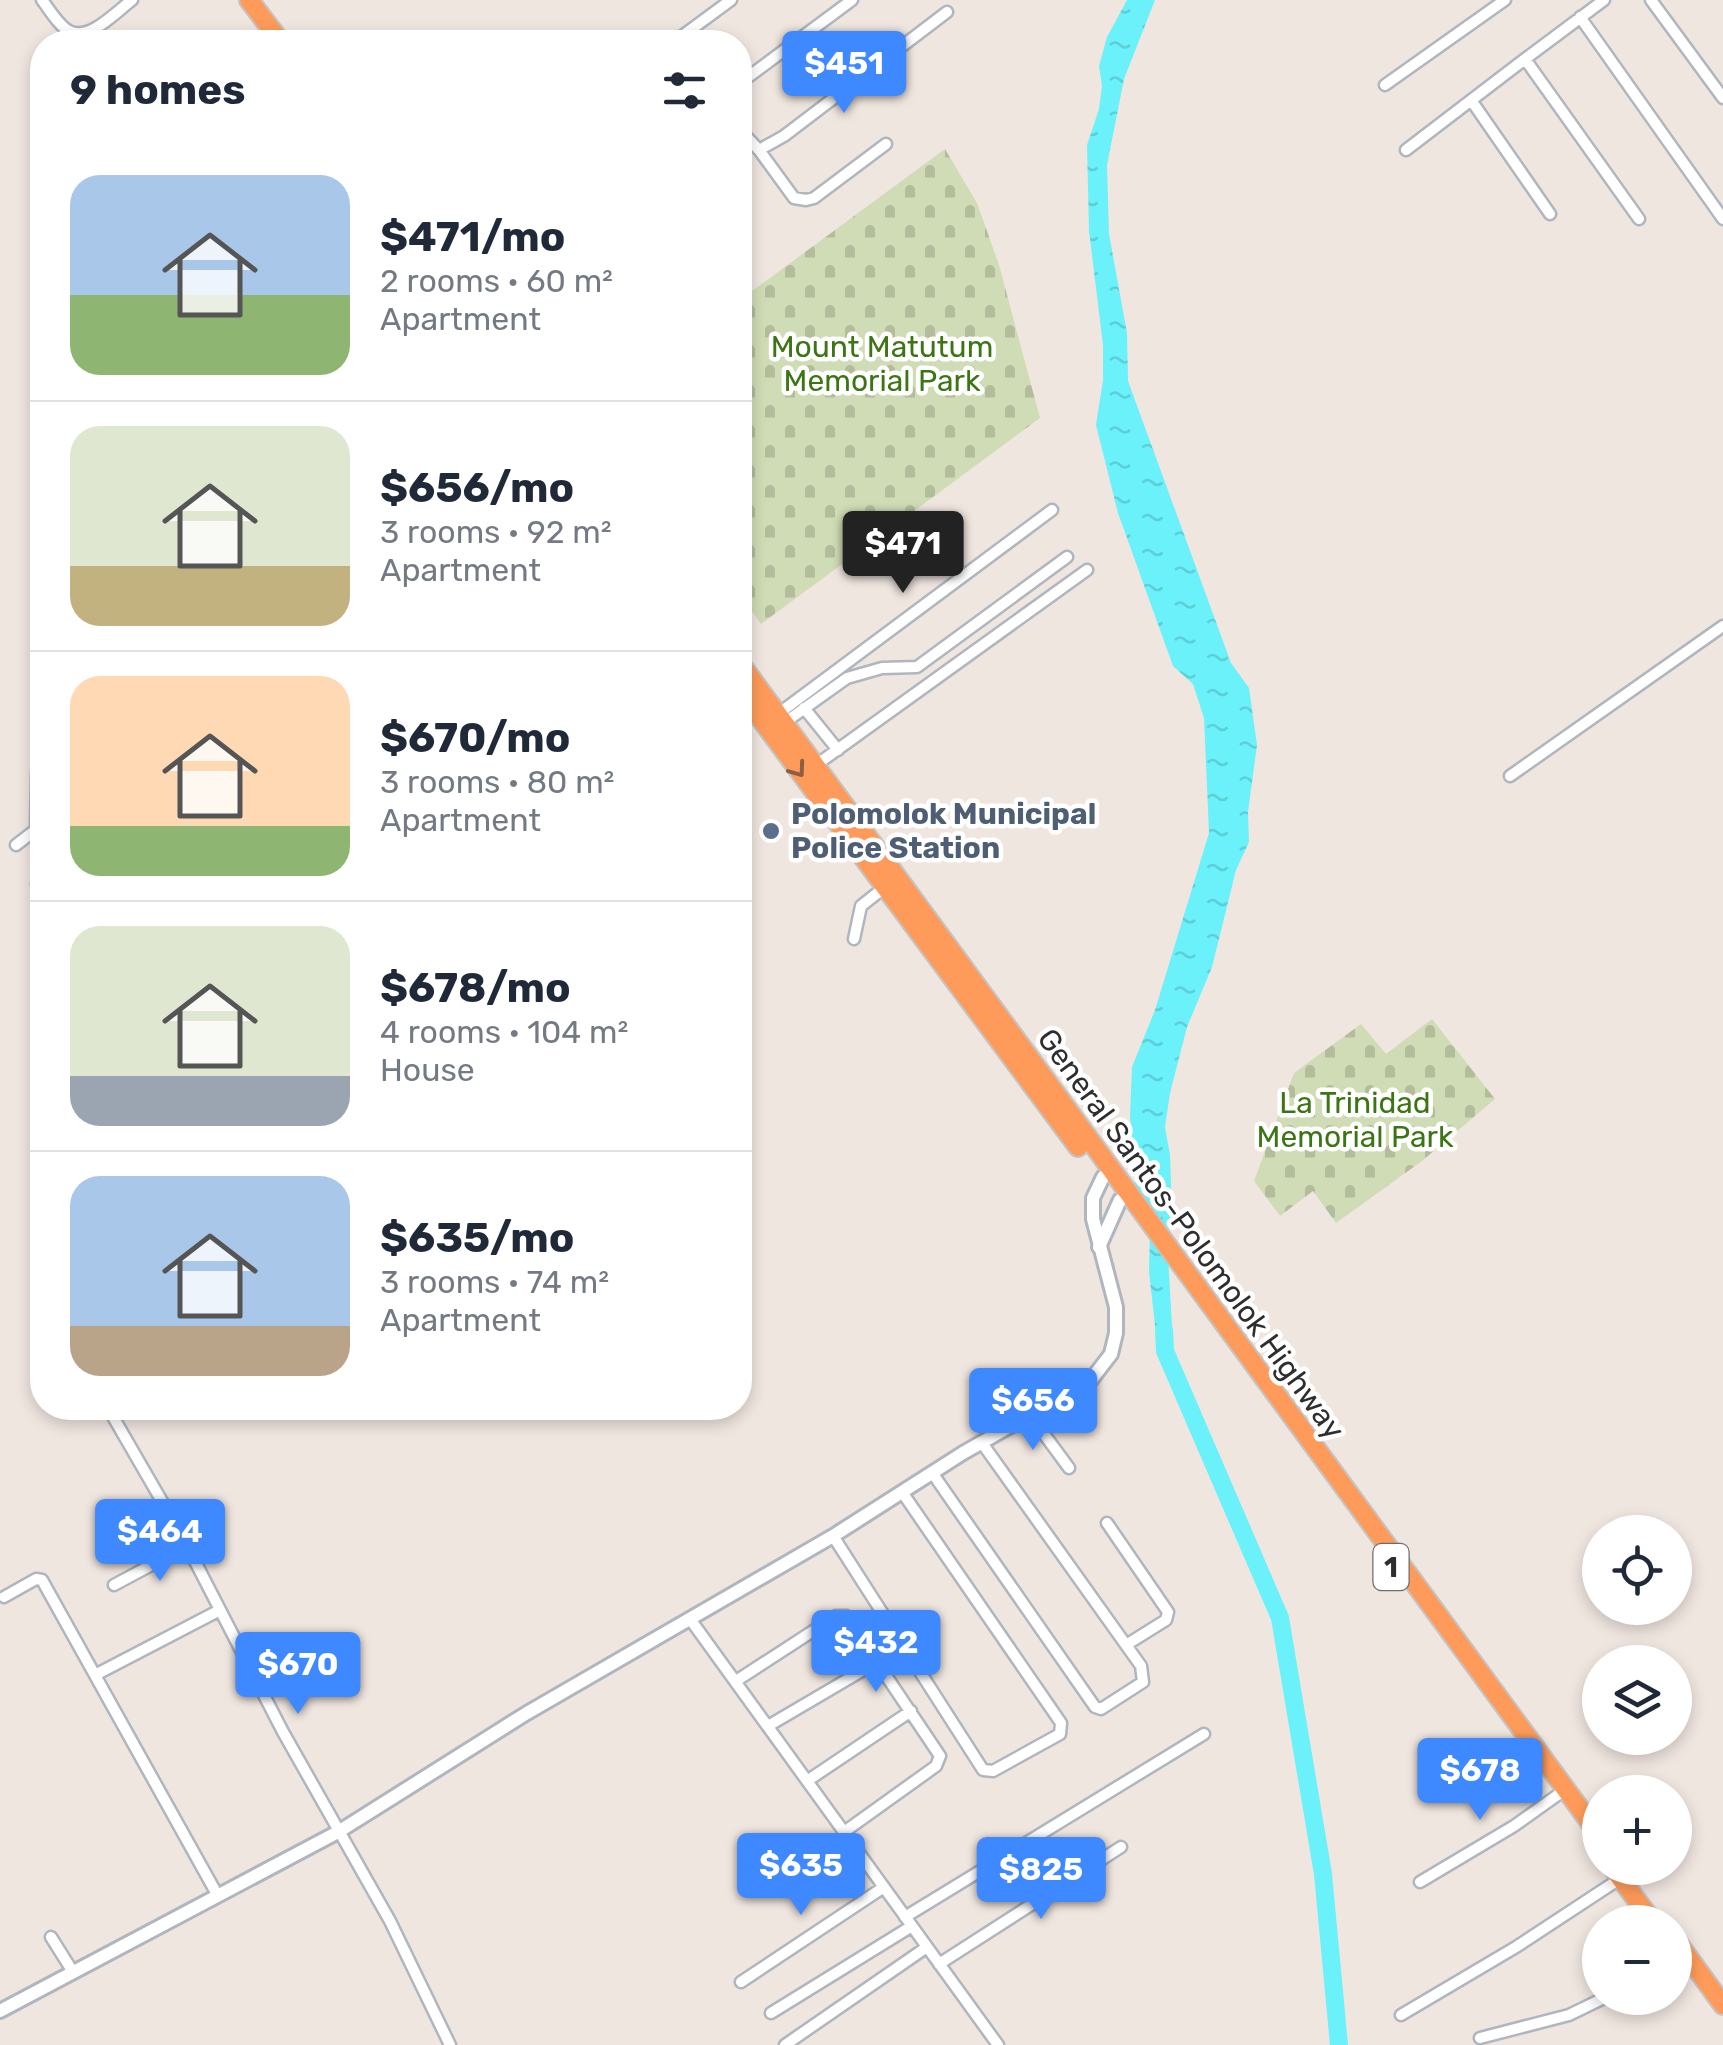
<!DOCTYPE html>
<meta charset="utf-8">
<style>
:root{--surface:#fff;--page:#f6f6f7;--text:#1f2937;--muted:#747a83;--line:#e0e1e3;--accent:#3e89ff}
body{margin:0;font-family:Rubik,sans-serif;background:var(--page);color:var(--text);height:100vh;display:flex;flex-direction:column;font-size:38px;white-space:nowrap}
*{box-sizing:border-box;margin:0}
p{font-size:32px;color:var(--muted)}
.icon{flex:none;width:55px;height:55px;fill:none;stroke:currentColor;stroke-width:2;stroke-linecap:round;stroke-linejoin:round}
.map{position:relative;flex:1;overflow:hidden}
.side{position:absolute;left:30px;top:30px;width:722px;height:1390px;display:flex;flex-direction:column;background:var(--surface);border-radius:40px;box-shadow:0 5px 15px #0003}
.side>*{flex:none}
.controls{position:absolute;left:1582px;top:1515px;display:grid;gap:20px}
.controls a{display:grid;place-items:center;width:110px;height:110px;border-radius:50%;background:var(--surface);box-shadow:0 5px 15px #0003;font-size:50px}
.price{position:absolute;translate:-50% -85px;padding:0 22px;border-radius:10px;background:var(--accent);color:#fff;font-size:32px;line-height:65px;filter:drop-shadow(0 2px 5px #0008)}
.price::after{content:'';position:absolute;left:50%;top:60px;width:30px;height:22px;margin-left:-15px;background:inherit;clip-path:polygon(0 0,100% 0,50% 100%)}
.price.on{background:#222;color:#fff}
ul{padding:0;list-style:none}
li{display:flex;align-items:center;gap:30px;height:250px;padding:0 40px}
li+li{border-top:2px solid var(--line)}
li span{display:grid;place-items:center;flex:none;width:280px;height:200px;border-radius:30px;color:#555}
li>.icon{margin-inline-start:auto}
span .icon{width:120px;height:120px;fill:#fffc;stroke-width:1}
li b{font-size:42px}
h2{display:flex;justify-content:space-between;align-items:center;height:120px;padding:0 40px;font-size:42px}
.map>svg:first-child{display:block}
.cemetery{fill:url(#cemetery-stones)}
.water{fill:url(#water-ripples)}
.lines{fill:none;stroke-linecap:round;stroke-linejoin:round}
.river{stroke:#6af1fa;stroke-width:18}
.minor-casing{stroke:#b0b6be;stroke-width:15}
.tertiary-casing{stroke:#b0b6be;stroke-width:18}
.trunk-casing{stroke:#c4c4c4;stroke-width:22}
.minor{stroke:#fff;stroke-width:10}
.tertiary{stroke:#fff;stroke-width:12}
.trunk{stroke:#fe9b5a;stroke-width:18}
.oneway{stroke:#8c5f42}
.service-dot{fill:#5c6f8a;stroke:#fff;stroke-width:4}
.labels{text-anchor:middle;stroke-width:9;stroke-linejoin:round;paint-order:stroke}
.shield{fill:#fff;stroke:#6d6d6d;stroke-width:2.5}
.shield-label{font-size:28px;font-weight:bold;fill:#2e2e2e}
.park-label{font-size:30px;fill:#3c7514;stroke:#fff}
.service-label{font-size:30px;font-weight:bold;fill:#4e5e75;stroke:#fff;text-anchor:start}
.street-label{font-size:30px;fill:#2e2e2e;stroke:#fff}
</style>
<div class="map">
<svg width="1723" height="2045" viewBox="0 0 1723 2045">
<defs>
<pattern id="cemetery-stones" width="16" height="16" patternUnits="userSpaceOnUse" patternTransform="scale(2.5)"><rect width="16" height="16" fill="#d0dcb5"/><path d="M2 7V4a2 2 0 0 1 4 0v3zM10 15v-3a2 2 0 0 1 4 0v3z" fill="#b3bd9c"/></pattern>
<pattern id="water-ripples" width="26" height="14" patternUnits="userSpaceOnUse" patternTransform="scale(2.5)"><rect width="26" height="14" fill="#6af1fa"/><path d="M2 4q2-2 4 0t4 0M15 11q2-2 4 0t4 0" fill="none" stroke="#5ccfd7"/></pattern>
</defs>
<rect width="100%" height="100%" fill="#f0e6e0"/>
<path class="cemetery" d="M945,149l32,54 22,62 41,153 -279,206 -21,-29v-295z
M1432,1019l63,80 -73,62 -86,62 -23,-32 -33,25 -26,-35 40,-108 67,-49 25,30z"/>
<path class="water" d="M1127,0h28l-31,79 -17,86 2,69 18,99 1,48 103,282 18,25 8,57 -9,67 1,30 -13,28 -24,97 -25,60 -17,66 -5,34 5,28 2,60 -5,22 6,107 -8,7 -8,-8 -8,-71 1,-45 -15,-42 -5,-70 2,-48 23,-57 54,-177 -5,-115 -11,-34 -20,-18 -55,-153 -22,-88 7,-45v-35l-14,-114 -2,-86 12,-36 3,-23 -3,-20 8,-29z"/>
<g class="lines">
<path class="river" d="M1164,1330l1,21 115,267 43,256 16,171"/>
<g class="minor-casing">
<path id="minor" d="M42,0c7,9 16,25 27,31 20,11 48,-20 63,-31
M1604,0l-79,59 114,160
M1651,0l72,98
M1580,17l143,202
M674,42l57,-42
M740,83l112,-83
M1385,85l120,-85
M1471,100l79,114
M740,130l19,20 25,-14 163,-124
M759,150l35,48 12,2 8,-2 72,-54
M1406,150l119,-91
M804,708l34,42
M778,714l274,-204
M784,723l63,-45 35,-10 35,-1 150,-110
M816,765l271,-195
M1510,776l213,-150
M36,829l1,-55 5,-46
M16,845l26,-20
M37,884l5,-3
M854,939l7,-33 24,-19
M108,1408l74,128 101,196 107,189 60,124
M1030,1415l39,53
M933,1474l162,233 6,2 42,-27 -2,-16 -159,-223
M1107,1523l61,89 -2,8 -40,25
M833,1536l150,234 10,1 67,-37 1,-11 -159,-231
M114,1585l73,-39
M4,1597l32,-18 6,1 176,316
M690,1619l308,426
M95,1675l125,-65
M736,1681l100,-65h10l94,140 -4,10 -92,66
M768,1726l109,-64
M807,1781l104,-70
M1420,1882l94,-56 45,-32
M905,1917l299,-183
M51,1937l22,35
M939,1964l182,-117
M741,1982l143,-95
M771,2013l141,-87
M1401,2015l115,-68 105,-69
M1480,2038l89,-23 35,-17
M785,2045l142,-98"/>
</g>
<g class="tertiary-casing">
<path id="tertiary" d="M1099,1247l21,-47
M0,2011l338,-179 189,-119 306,-177 130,-83 128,-73 20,-26 5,-21v-26l-23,-88v-21l10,-21"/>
</g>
<g class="trunk-casing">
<path id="trunk" d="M249,0l32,42
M740,663l860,1173
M740,691l338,456
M1613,1868l40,54
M1675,1939l48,66"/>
</g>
<use href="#minor" class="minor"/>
<use href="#tertiary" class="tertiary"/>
<use href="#trunk" class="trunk"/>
</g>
<defs><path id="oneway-chevron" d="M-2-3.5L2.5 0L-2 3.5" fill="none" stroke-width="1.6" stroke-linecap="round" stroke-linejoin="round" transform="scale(2.5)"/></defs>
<use class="oneway" href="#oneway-chevron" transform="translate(798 770) rotate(54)"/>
<circle class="service-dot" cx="771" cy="831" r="10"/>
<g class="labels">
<rect class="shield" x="1373.5" y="1544" width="35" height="46" rx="8"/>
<g class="shield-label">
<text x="1391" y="1577">1</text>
</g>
<g class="park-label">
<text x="882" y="357">Mount Matutum<tspan x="882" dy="34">Memorial Park</tspan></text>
<text x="1355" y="1113">La Trinidad<tspan x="1355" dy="34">Memorial Park</tspan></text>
</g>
<g class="service-label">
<text x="791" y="824">Polomolok Municipal<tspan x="791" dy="34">Police Station</tspan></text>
</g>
<g class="street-label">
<text transform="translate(1191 1234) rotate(54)" y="10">General Santos-Polomolok Highway</text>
</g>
</g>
</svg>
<div class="controls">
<a><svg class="icon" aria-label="locate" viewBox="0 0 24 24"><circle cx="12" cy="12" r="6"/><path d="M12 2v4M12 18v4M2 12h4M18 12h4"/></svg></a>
<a><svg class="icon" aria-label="layers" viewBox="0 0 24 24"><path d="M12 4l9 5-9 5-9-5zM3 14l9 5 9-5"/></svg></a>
<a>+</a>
<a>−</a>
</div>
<b class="price" style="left:844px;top:116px">$451</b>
<b class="price on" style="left:903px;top:596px">$471</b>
<b class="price" style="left:1033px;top:1453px">$656</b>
<b class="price" style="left:160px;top:1584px">$464</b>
<b class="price" style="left:876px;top:1695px">$432</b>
<b class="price" style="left:298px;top:1717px">$670</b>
<b class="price" style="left:1480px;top:1823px">$678</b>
<b class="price" style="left:801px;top:1918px">$635</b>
<b class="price" style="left:1041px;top:1922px">$825</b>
<section class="side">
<h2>9 homes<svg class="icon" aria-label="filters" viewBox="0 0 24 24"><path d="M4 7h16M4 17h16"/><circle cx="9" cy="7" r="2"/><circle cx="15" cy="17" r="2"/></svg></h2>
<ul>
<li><span style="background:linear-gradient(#a9c7e8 60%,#8fb573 0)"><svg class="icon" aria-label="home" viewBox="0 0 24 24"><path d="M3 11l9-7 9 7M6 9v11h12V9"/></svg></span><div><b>$471/mo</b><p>2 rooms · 60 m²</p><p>Apartment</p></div></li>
<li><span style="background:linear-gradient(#dfe7d0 70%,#c2b280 0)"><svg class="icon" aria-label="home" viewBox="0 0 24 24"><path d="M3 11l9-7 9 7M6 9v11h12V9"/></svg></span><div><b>$656/mo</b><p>3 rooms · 92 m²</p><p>Apartment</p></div></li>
<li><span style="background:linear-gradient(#ffd9b3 75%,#8fb573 0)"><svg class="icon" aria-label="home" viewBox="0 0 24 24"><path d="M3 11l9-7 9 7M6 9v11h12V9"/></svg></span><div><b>$670/mo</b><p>3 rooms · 80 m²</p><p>Apartment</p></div></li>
<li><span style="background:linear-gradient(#dfe7d0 75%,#9aa5b1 0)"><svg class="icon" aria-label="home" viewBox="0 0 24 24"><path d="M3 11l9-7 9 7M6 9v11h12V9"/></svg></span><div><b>$678/mo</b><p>4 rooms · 104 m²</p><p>House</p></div></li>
<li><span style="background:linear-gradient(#a9c7e8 75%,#b9a48a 0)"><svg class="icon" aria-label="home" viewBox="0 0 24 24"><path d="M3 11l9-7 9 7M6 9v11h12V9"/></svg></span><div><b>$635/mo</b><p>3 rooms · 74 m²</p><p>Apartment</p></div></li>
</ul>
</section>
</div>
